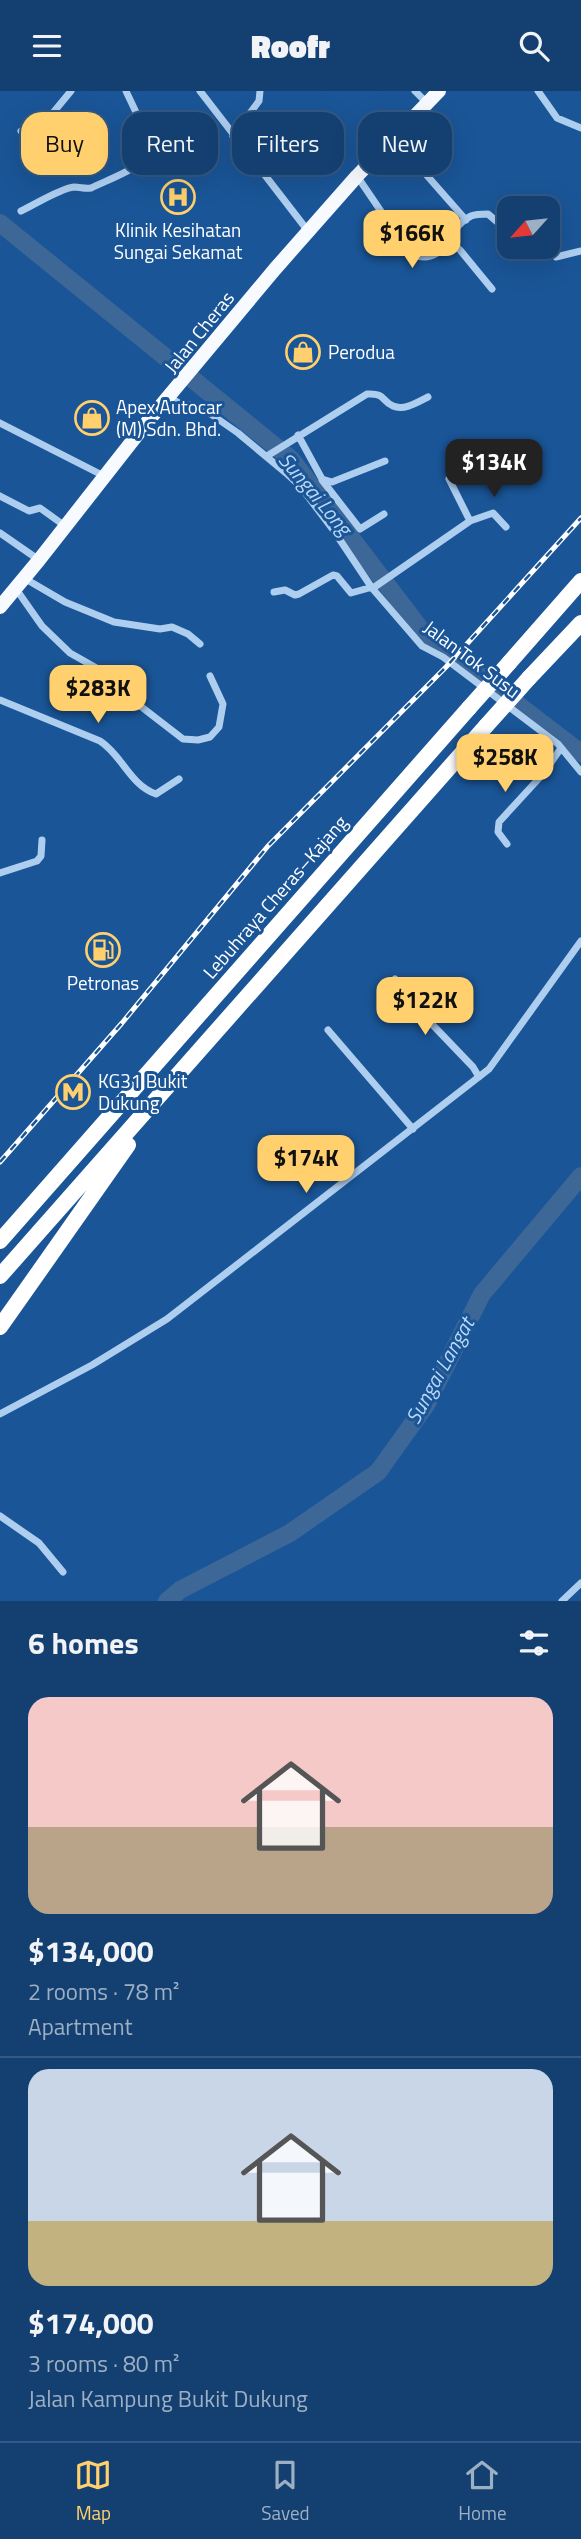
<!DOCTYPE html>
<meta charset="utf-8">
<style>
:root{--surface:#144071;--page:#1d4776;--text:#f1f3f6;--muted:#9dafc3;--line:#335984;--accent:#ffd06d}
body{margin:0;font-family:"Titillium Web",sans-serif;background:var(--page);color:var(--text);height:100vh;display:flex;flex-direction:column;font-size:26px;white-space:nowrap}
*{box-sizing:border-box;margin:0}
p{font-size:23px;color:var(--muted)}
.icon{flex:none;width:38px;height:38px;fill:none;stroke:currentColor;stroke-width:2;stroke-linecap:round;stroke-linejoin:round}
.map{position:relative;height:1510px;overflow:hidden}
.drawer{display:flex;flex-direction:column;background:var(--surface);flex:1}
.drawer>*{flex:none}
.guide{position:absolute;left:21px;top:21px;width:539px;height:63px;display:flex;gap:14px}
.needle{width:46px;rotate:243deg}
.controls{position:absolute;left:497px;top:105px;display:grid;gap:14px}
.controls a{display:grid;place-items:center;width:63px;height:63px;border-radius:14px;background:var(--surface);box-shadow:0 7px 28px #0002,0 0 0 2px var(--line);font-size:35px}
.price{position:absolute;translate:-50% -60px;padding:0 16px;border-radius:14px;background:var(--accent);color:#111;font-size:23px;line-height:46px;filter:drop-shadow(0 2px 4px #0008)}
.price::after{content:'';position:absolute;left:50%;top:42px;width:21px;height:16px;margin-left:-10px;background:inherit;clip-path:polygon(0 0,100% 0,50% 100%)}
.price.selected{background:#222;color:#fff}
ul{padding:0;list-style:none}
li{display:grid;align-content:center;gap:14px;height:371px;padding:0 28px}
li+li{border-top:2px solid var(--line)}
li span{display:grid;place-items:center;height:217px;border-radius:21px;color:#555}
li>.icon{margin-inline-start:auto}
span .icon{width:126px;height:126px;fill:#fffc;stroke-width:1}
li b{font-size:30px}
h2{display:flex;justify-content:space-between;align-items:center;height:84px;padding:0 28px;font-size:30px}
.tag{padding:0 24px;border-radius:21px;background:var(--surface);box-shadow:0 7px 28px #0002,0 0 0 2px var(--line);font-size:24px;line-height:63px}
.tag.selected{background:var(--accent);color:#111}
header{display:flex;justify-content:space-between;align-items:center;height:91px;padding:0 28px;background:var(--surface);font-size:32px;font-weight:800}
.menu{display:flex;justify-content:space-around;align-items:center;height:98px;border-top:2px solid var(--line);background:var(--surface);font-size:19px;color:var(--muted)}
.menu a{display:grid;justify-items:center;gap:4px}
.menu .selected{color:var(--accent)}
.map>svg:first-child{display:block}
.lines{fill:none;stroke-linecap:round;stroke-linejoin:round}
.river{stroke:#3d6797;stroke-width:18}
.minor{stroke:#aecef0;stroke-width:7}
.primary{stroke:#f7faff;stroke-width:14}
.motorway{stroke:#fff;stroke-width:16}
.rail-casing{stroke:#fff;stroke-width:5}
.rail{stroke:#1a5597;stroke-width:2.5;stroke-dasharray:8;stroke-linecap:butt}
.motorway-bridge{stroke:#fff;stroke-width:16}
.labels{text-anchor:middle;stroke-width:6;stroke-linejoin:round;paint-order:stroke}
.poi-label{font-size:19px;fill:#fff;stroke:#1a5597;text-anchor:start}
.street-label{font-size:19px;fill:#fff;stroke:#1a5597}
.water-label{font-size:21px;font-style:italic;fill:#bad8f7;stroke:#1a5597}
</style>
<header><svg class="icon" aria-label="menu" viewBox="0 0 24 24"><path d="M4 6h16M4 12h16M4 18h16"/></svg>Roofr<svg class="icon" aria-label="search" viewBox="0 0 24 24"><circle cx="10" cy="10" r="6"/><path d="M15 15l6 6"/></svg></header>
<div class="map">
<svg width="581" height="1510" viewBox="0 0 581 1510">
<rect width="100%" height="100%" fill="#1a5597"/>
<g class="lines">
<path class="river" d="M0,132l291,236 131,172 159,122
M167,1510l13,-11 110,-57 88,-61 48,-67 56,-111 99,-118"/>
<path class="minor" d="M200,0l108,140
M415,0l12,12
M538,0l19,27 24,10
M21,40l31,-17 19,-23
M233,45l26,-35 1,-10
M394,47l72,82
M357,85l53,78c38,14 35,-26 61,-38 5,-2 11,-2 17,-2l21,18
M21,120c13,-6 40,-23 53,-24 7,0 10,2 17,1 12,-6 41,-17 49,-25 16,-20 -6,-53 -14,-72
M449,149l11,10 32,39
M556,166l25,-6
M169,306l10,6 23,5 36,25 48,40 14,13 34,45 38,57 50,58 21,11 115,87 23,28
M0,332l104,53
M298,344l24,44 10,3 53,-21
M267,365l100,-62c19,-1 14,7 26,12 11,5 25,-4 35,-9
M322,389l38,49 24,-15
M0,405l29,15 11,-3 25,18
M470,430l23,-8 13,14
M0,442l39,27
M24,487l41,24 49,20 46,7 12,-2 16,7 12,10
M16,498l26,37 28,27 30,17 26,25 57,44 15,1 12,-3 9,-10 4,-23 -13,-28
M274,501l11,-2 10,5 4,-1 34,-19 4,1 14,17 25,-7 94,-65 -21,-42
M0,609l100,41c22,14 30,44 56,53l23,-15
M507,753l-9,-12 1,-10 44,-48 18,-26
M0,782l37,-12 4,-5 1,-16
M395,888l32,40 46,48 6,10
M328,939l85,99
M0,1323l92,-49 75,-46 322,-250 92,-128
M0,1425l39,27 24,29
M562,1510l19,-18"/>
<path class="primary" d="M0,516l39,-47 109,-139 127,-152 82,-93 82,-85"/>
<path class="motorway" d="M509,572l72,-82
M529,587l52,-55
M0,1150l469,-533
M0,1185l486,-550
M0,1236l128,-182"/>
<g class="rail-casing">
<path id="rail" d="M0,1071l122,-139 146,-177 178,-179 135,-149"/>
</g>
<use href="#rail" class="rail"/>
<path class="motorway-bridge" d="M469,617l40,-45
M486,635l43,-48"/>
</g>
<defs>
<g id="hospital-ring" transform="scale(1.75)"><circle r="9.5" fill="#1a5597" stroke="#ffd06d" stroke-width="1.5"/><path d="M-5-5h3v3.5h4V-5h3V5h-3V1.5h-4V5h-3Z" fill="#ffd06d"/></g>
<g id="shop-ring" transform="scale(1.75)"><circle r="9.5" fill="#1a5597" stroke="#ffd06d" stroke-width="1.5"/><path d="M-5-2.5h2.3a2.7 3.5 0 0 1 5.4 0H5L5.5 6h-11ZM-1.5-2.5h3a1.5 2.3 0 0 0-3 0Z" fill="#ffd06d"/></g>
<g id="fuel-ring" transform="scale(1.75)"><circle r="9.5" fill="#1a5597" stroke="#ffd06d" stroke-width="1.5"/><path d="M-5.5-6h7V0h2V4h1.3V-2.5L3-4.5l.8-.8L6-3V5H2.5V1h-1V6h-7ZM-4.2-4.7v3.2H.2V-4.7Z" fill="#ffd06d"/></g>
<g id="metro-ring" transform="scale(1.75)"><circle r="9.5" fill="#1a5597" stroke="#ffd06d" stroke-width="1.5"/><path d="M-5.5 5V-5H-3L0 0L3-5H5.5V5H3V-.5L0 4L-3-.5V5Z" fill="#ffd06d"/></g>
</defs>
<g fill-rule="evenodd">
<use href="#hospital-ring" x="178" y="106"/>
<use href="#shop-ring" x="303" y="261"/>
<use href="#shop-ring" x="92" y="327"/>
<use href="#fuel-ring" x="103" y="859"/>
<use href="#metro-ring" x="73" y="1001"/>
</g>
<g class="labels">
<g class="poi-label">
<text x="178" y="146" text-anchor="middle">Klinik Kesihatan<tspan x="178" dy="22">Sungai Sekamat</tspan></text>
<text x="328" y="268">Perodua</text>
<text x="116" y="323">Apex Autocar<tspan x="116" dy="22">(M) Sdn. Bhd.</tspan></text>
<text x="103" y="899" text-anchor="middle">Petronas</text>
<text x="98" y="997">KG31 Bukit<tspan x="98" dy="22">Dukung</tspan></text>
</g>
<g class="street-label">
<text transform="translate(199 241) rotate(-51)" y="7">Jalan Cheras</text>
<text transform="translate(472 568) rotate(37)" y="7">Jalan Tok Susu</text>
<text transform="translate(275 806) rotate(-49)" y="7">Lebuhraya Cheras–Kajang</text>
</g>
<g class="water-label">
<text transform="translate(315 403) rotate(50)" y="7">Sungai Long</text>
<text transform="translate(440 1280) rotate(-61)" y="7">Sungai Langat</text>
</g>
</g>
</svg>
<div class="controls">
<a><svg class="needle" viewBox="-14 -14 28 28"><path d="M0-13l5 13h-10z" fill="#e53935"/><path d="M0 13l5-13h-10z" fill="#9dafc3"/></svg></a>
</div>
<b class="price" style="left:412px;top:179px">$166K</b>
<b class="price selected" style="left:494px;top:408px">$134K</b>
<b class="price" style="left:98px;top:634px">$283K</b>
<b class="price" style="left:505px;top:703px">$258K</b>
<b class="price" style="left:425px;top:946px">$122K</b>
<b class="price" style="left:306px;top:1104px">$174K</b>
<div class="guide">
<a class="tag selected">Buy</a>
<a class="tag">Rent</a>
<a class="tag">Filters</a>
<a class="tag">New</a>
</div>
</div>
<section class="drawer">
<h2>6 homes<svg class="icon" aria-label="filters" viewBox="0 0 24 24"><path d="M4 7h16M4 17h16"/><circle cx="9" cy="7" r="2"/><circle cx="15" cy="17" r="2"/></svg></h2>
<ul>
<li><span style="background:linear-gradient(#f6c9c9 60%,#b9a48a 0)"><svg class="icon" aria-label="home" viewBox="0 0 24 24"><path d="M3 11l9-7 9 7M6 9v11h12V9"/></svg></span><div><b>$134,000</b><p>2 rooms · 78 m²</p><p>Apartment</p></div></li>
<li><span style="background:linear-gradient(#c9d6e8 70%,#c2b280 0)"><svg class="icon" aria-label="home" viewBox="0 0 24 24"><path d="M3 11l9-7 9 7M6 9v11h12V9"/></svg></span><div><b>$174,000</b><p>3 rooms · 80 m²</p><p>Jalan Kampung Bukit Dukung</p></div></li>
</ul>
</section>
<nav class="menu">
<a class="selected"><svg class="icon" aria-label="map" viewBox="0 0 24 24"><path d="M3 6l6-2 6 2 6-2v14l-6 2-6-2-6 2zM9 4v14M15 6v14"/></svg>Map</a>
<a><svg class="icon" aria-label="saved" viewBox="0 0 24 24"><path d="M7 4h10v16l-5-4-5 4z"/></svg>Saved</a>
<a><svg class="icon" aria-label="home" viewBox="0 0 24 24"><path d="M3 11l9-7 9 7M6 9v11h12V9"/></svg>Home</a>
</nav>
